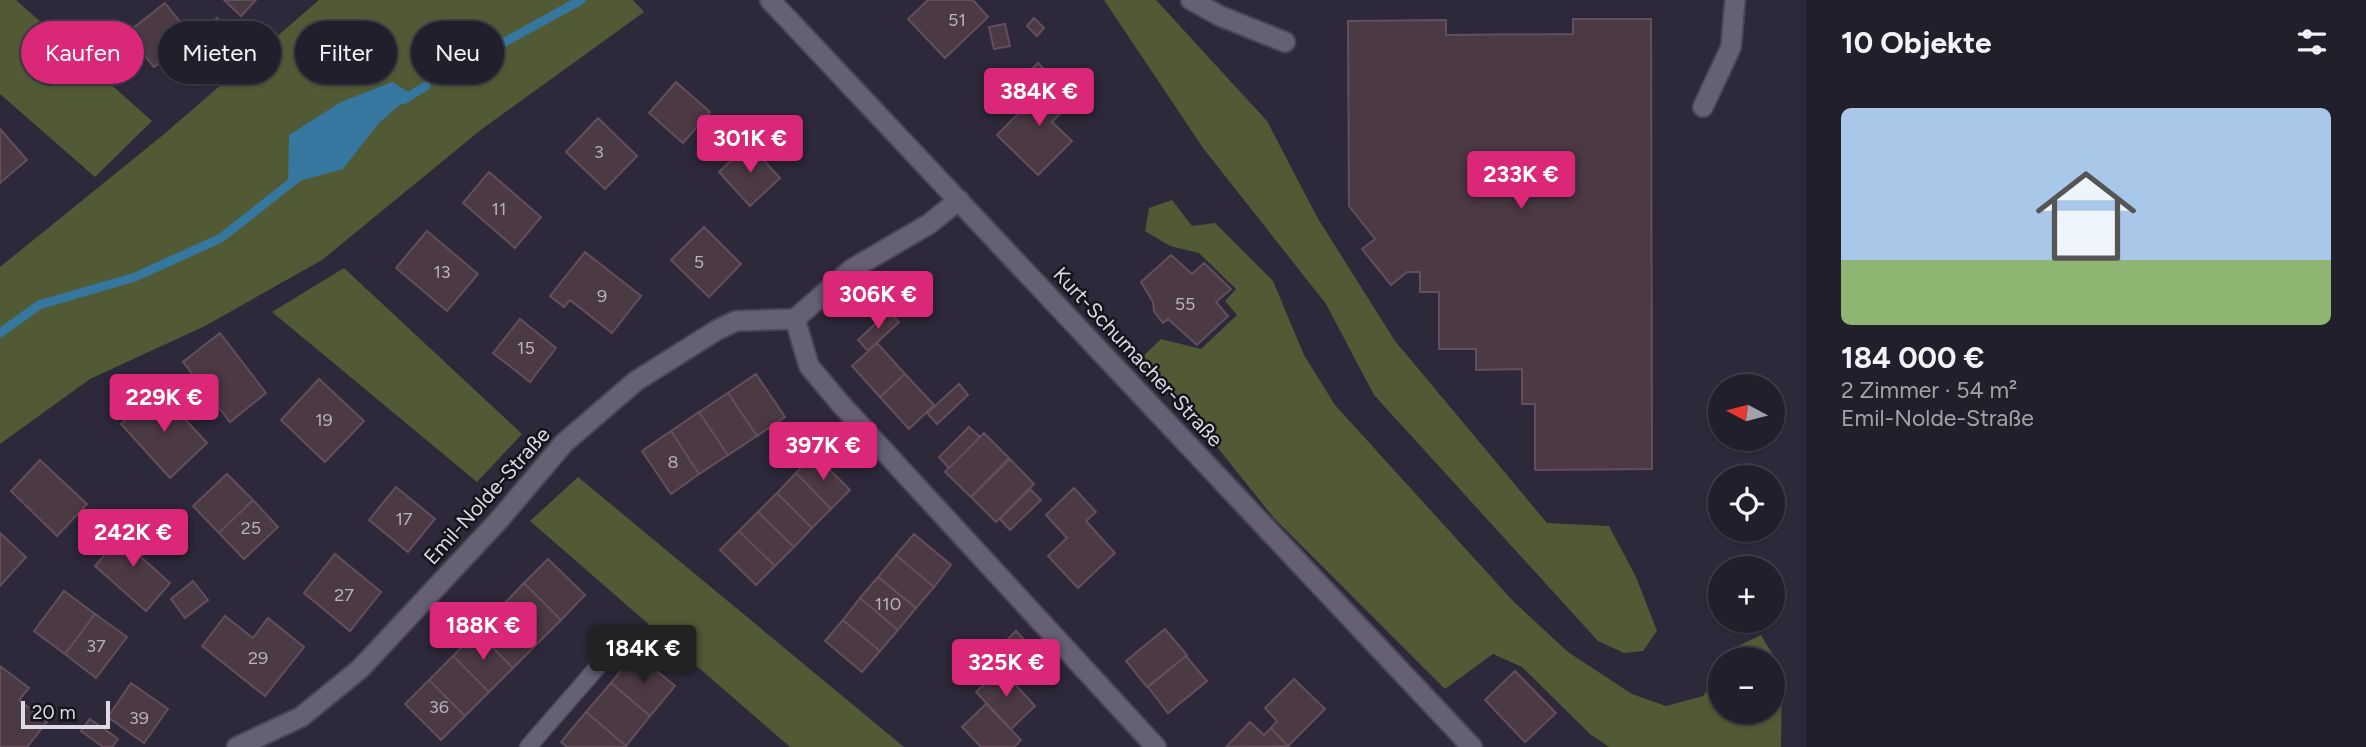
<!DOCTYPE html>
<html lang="de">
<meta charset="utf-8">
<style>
:root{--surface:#221f2c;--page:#2a2734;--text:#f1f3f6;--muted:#a2a2a9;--line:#3f3d48;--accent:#db2777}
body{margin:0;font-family:Figtree,sans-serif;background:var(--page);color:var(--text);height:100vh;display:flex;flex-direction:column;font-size:26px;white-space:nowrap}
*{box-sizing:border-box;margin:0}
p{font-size:23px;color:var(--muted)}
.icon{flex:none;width:38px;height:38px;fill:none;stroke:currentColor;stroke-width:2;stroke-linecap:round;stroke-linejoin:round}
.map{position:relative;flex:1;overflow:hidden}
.side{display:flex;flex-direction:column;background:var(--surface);width:560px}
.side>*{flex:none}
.guide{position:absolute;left:21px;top:21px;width:665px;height:63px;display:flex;gap:14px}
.needle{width:46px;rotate:277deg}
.controls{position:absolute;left:1708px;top:374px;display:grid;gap:14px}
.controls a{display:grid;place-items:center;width:77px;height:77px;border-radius:50%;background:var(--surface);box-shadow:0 2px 5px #0004,0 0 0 2px var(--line);font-size:35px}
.scale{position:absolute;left:21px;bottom:18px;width:89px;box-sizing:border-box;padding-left:7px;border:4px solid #dddae5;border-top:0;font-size:19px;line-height:24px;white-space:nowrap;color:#dddae5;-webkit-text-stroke:5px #15131b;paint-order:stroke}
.price{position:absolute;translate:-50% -60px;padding:0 16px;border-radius:7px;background:var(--accent);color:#fff;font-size:23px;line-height:46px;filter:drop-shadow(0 2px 4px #0008)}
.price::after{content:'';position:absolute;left:50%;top:42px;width:21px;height:16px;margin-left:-10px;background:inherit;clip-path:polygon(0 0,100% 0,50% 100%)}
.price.selected{background:#222;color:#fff}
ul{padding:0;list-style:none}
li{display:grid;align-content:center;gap:14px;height:371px;padding:0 35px}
li span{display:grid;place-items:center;height:217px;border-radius:10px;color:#555}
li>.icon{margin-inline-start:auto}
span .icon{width:126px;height:126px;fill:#fffc;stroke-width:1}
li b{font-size:30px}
h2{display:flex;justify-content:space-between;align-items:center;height:84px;padding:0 35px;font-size:30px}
.chip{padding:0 24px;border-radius:32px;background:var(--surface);box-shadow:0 2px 5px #0004,0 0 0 2px var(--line);font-size:24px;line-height:63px}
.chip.selected{background:var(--accent);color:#fff}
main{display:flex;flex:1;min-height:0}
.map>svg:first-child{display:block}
.green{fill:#515935}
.water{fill:#36779f}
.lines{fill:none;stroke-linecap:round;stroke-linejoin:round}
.stream{stroke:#36779f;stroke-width:9}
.building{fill:#4b3944;stroke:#634f5b;stroke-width:2}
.service-casing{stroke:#4a4554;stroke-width:19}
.minor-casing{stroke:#4a4554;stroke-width:23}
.service{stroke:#666074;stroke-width:16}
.minor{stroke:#666074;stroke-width:19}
.labels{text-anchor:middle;stroke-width:5;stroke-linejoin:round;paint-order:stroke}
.number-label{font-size:18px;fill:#b8b2bd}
.street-label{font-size:21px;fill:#dddae5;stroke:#15131b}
</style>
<main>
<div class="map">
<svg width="1806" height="747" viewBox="0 0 1806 747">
<rect width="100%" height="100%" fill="#2e293a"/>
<path class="green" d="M0,0h16l136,121 -57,56 -95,-83z
M319,0h314l11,12 -162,117 -160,131 -117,66 -115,53 -90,65v-177l163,-132z
M1104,0h52l111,121 50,96 78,124 152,182 62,3 27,51 21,54 -14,20 -19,2 -26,-12 -224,-246 -48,-91 -123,-156z
M1172,200l20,26 23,-3 58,58 31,74 31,50 178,196 55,51 64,42 34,12 37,-10 17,-24v40h53v-52h-45l10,-14 23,-11 21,35 -1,77h-172l-19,-13 -68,-67 -29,-13 -48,35 -172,-172 -67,-84 -70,-70 25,-24 40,10 36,-34 -12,-14 11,-12 -37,-36 -29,-7 -25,-15 4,-23z
M344,268l178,166 -45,48 -205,-170z
M578,477l326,270h-114l-260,-226z"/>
<path class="water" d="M392,82l20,12 -33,29 -36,46 -55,15 1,-49 52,-33z"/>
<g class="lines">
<path class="stream" d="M450,72l131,-72
M403,100l23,-14
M0,333l39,-28 96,-28 86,-39 75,-59"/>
</g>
<path class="building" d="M224,0h32l-15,16z
M928,0h45l15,17 -43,41 -37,-39z
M165,3l27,34 -38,30 -27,-34z
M217,18l24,31 -25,19 -24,-31z
M1034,18l10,10 -7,8 -10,-10z
M1573,19h78l1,450 -117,1v-66h-13v-35l-46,1v-21h-37v-57h-19v-20h-13l-16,13 -29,-36 13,-10 -26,-33 -1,-185 98,-1v15l127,-1z
M1005,24l5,22 -16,3 -5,-22z
M1038,63l13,13 -26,26 -13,-13z
M1053,78l22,21 -23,23 20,19 -34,34 -41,-40z
M676,82l34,30 -27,31 -34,-30z
M598,118l39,38 -32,33 -39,-37z
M0,129l27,31 -27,23z
M749,144l31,34 -30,28 -31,-34z
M489,172l52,45 -26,31 -52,-45z
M704,227l37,37 -32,33 -38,-37z
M427,231l51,43 -31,37 -51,-43z
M585,252l56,44 -29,37 -42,-33 -6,7 -14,-11z
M1171,255l21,19 12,-11 27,26 -15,13 12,14 -31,29 -29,-26 -5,4 -9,-12 -1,-9 -12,-20z
M889,311l10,11 -31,29 -10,-11z
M520,319l36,29 -26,34 -37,-29z
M220,333l46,60 -36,29 -47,-60z
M877,343l28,31 -25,23 -28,-31z
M756,374l29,43 -28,19 -29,-43z
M905,374l29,31 -25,24 -29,-32z
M319,379l45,42 -39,41 -44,-42z
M959,384l9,11 -31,29 -10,-11z
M158,390l49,53 -37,35 -49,-54z
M728,393l29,43 -29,19 -29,-43z
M699,412l29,43 -29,19 -28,-43z
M969,427l11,10 -31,31 -10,-11z
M671,431l28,43 -28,20 -29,-43z
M984,433l25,25 -38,39 -26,-25z
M814,454l36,36 -19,19 -35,-36z
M1010,459l24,25 -38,38 -25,-25z
M40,460l47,44 -30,32 -46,-45z
M796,473l35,36 -19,19 -35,-35z
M227,474l26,26 -34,33 -26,-27z
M396,487l39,32 -27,33 -39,-32z
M1074,488l22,24 -10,9 29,32 -37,35 -30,-32 19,-18 -21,-23z
M1030,489l11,11 -31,30 -10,-11z
M777,493l35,35 -18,19 -36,-35z
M253,500l25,27 -34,32 -25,-26z
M758,512l36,35 -19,19 -36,-35z
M130,525l22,19 -11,13 29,26 -24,28 -51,-45z
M739,531l36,35 -19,19 -36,-35z
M0,533l26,24 -26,29z
M914,534l37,31 -17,22 -38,-32z
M335,554l46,38 -31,39 -46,-38z
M896,555l38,32 -18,21 -38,-31z
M548,559l37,36 -24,25 -37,-37z
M878,577l38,31 -18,22 -38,-32z
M193,581l15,19 -23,18 -14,-19z
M524,583l37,37 -24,24 -37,-36z
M64,591l31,23 -30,40 -31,-23z
M860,598l38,32 -18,21 -37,-31z
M500,608l37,36 -24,24 -36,-36z
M95,614l32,23 -31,41 -31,-24z
M225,616l28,22 15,-20 36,29 -39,49 -63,-50z
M843,620l37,31 -18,21 -37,-31z
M1165,629l22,26 -40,32 -21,-26z
M1016,631l19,20 -13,12 -19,-19z
M477,632l36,36 -24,24 -36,-36z
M635,653l40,33 -25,30 -39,-33z
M453,656l36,36 -24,24 -36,-36z
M1186,656l21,25 -39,32 -20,-26z
M0,666l29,22 -10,12 28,22 -20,25h-27z
M1001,669l34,37 -24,23 -35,-37z
M1515,671l41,42 -31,29 -40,-42z
M1294,679l31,30 -37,37 -17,-18 6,-7 -12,-13z
M429,680l36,36 -24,24 -36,-36z
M131,683l37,26 -24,34 -36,-26z
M611,683l39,33 -24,30 -40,-34z
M986,704l35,36 -7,7h-33l-19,-20z
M586,712l40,34 -2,1h-57l-6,-5z
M90,719l28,20 -6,8h-9l-22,-16z
M1250,722l14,13 7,-7 17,18 -62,1z"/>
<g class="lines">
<g class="service-casing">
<path id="service" d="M528,747l73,-84"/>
</g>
<g class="minor-casing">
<path id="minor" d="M770,0l702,747
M1191,0l29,16 65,26
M1703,107l28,-60 4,-47
M795,319l14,47 30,36 317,345
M237,747l64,-30 59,-48 139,-149 65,-77 72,-62 81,-51 19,-9 59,-2 57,-50 77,-45 30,-24"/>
</g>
<use href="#service" class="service"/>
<use href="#minor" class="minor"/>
</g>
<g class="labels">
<g class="number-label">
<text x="957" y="26">51</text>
<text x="599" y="158">3</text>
<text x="499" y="215">11</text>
<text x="699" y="268">5</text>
<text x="442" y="278">13</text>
<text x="602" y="302">9</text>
<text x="1185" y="310">55</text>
<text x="526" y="354">15</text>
<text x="324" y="426">19</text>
<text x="673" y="468">8</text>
<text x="404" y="525">17</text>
<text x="251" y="534">25</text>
<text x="344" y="601">27</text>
<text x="888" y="610">110</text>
<text x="96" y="652">37</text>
<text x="258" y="664">29</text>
<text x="439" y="713">36</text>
<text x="139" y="724">39</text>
</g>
<g class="street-label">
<text transform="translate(1138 357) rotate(47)" y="7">Kurt-Schumacher-Straße</text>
<text transform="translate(487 496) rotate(-48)" y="7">Emil-Nolde-Straße</text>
</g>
</g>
</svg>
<div class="controls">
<a><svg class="needle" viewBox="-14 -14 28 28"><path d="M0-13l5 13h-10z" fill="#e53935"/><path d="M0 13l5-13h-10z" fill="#a2a2a9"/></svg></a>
<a><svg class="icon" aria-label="locate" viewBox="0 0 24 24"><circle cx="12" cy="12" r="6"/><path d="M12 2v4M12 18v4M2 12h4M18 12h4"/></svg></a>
<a>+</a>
<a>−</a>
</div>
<div class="scale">20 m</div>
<b class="price" style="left:1039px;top:128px">384K €</b>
<b class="price" style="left:750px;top:175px">301K €</b>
<b class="price" style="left:1521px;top:211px">233K €</b>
<b class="price" style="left:878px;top:331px">306K €</b>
<b class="price" style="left:164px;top:434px">229K €</b>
<b class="price" style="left:823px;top:482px">397K €</b>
<b class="price" style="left:133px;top:569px">242K €</b>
<b class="price" style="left:483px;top:662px">188K €</b>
<b class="price selected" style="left:643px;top:685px">184K €</b>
<b class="price" style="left:1006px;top:699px">325K €</b>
<div class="guide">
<a class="chip selected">Kaufen</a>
<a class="chip">Mieten</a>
<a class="chip">Filter</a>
<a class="chip">Neu</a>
</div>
</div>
<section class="side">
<h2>10 Objekte<svg class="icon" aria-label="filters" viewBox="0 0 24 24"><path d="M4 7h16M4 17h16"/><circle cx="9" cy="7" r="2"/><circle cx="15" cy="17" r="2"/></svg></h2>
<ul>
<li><span style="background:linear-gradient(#a9c7e8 70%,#8fb573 0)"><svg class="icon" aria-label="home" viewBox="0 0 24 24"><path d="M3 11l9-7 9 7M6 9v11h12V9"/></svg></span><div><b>184 000 €</b><p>2 Zimmer · 54 m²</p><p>Emil-Nolde-Straße</p></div></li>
</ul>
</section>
</main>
